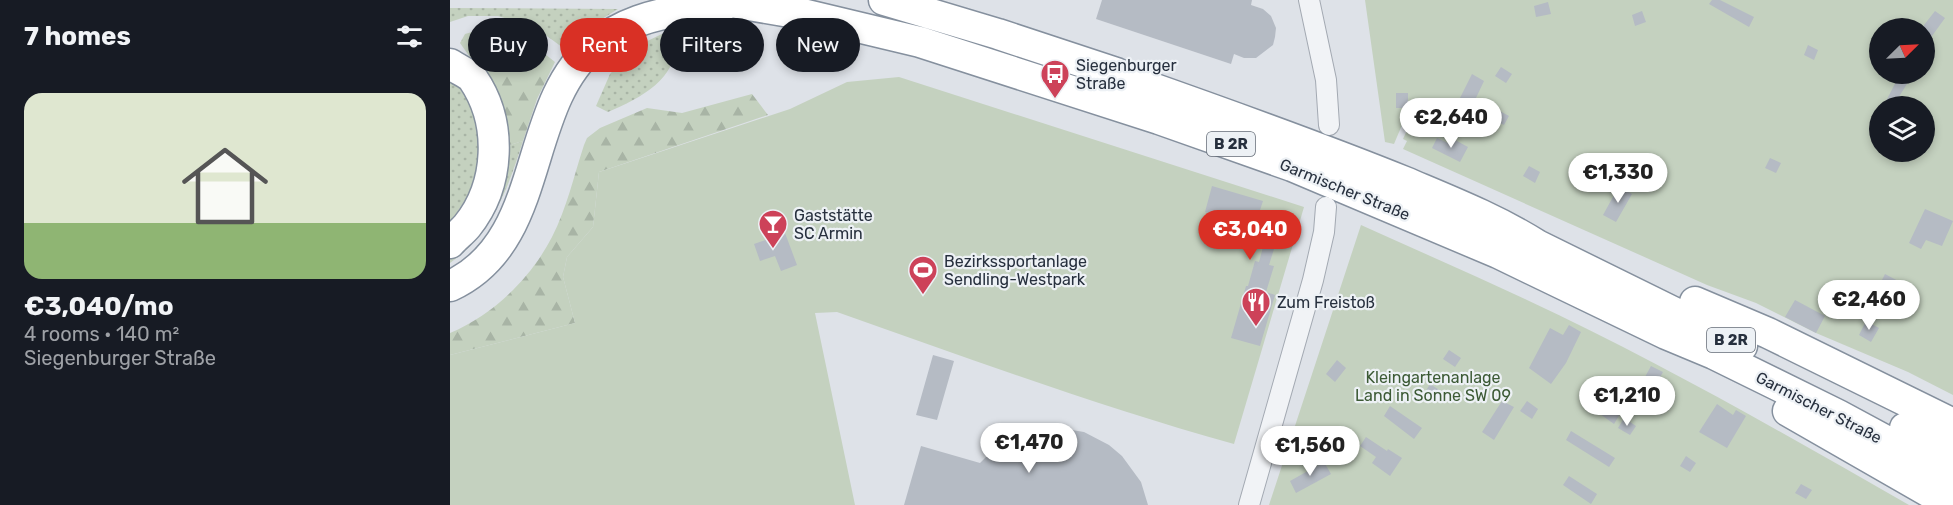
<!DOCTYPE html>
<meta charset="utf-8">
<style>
:root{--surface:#171b24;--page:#20242c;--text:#f1f3f6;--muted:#9ea1a6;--accent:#d93025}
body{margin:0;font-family:Rubik,sans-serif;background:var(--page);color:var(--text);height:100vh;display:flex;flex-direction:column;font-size:22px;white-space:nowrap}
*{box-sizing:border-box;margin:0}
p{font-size:20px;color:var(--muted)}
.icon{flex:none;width:33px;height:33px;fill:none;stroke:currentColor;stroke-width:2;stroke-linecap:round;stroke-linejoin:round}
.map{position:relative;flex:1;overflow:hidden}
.side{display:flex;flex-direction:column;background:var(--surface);width:450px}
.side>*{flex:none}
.guide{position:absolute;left:18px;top:18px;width:570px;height:54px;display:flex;gap:12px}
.needle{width:39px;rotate:66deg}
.controls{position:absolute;left:1419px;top:18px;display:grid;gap:12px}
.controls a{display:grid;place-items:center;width:66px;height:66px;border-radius:50%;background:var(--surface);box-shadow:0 3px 9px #0003;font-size:30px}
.price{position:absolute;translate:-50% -51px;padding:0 14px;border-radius:21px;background:#fff;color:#222;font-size:20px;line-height:39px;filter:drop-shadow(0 2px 3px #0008)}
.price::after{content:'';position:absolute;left:50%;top:36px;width:18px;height:14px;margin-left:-9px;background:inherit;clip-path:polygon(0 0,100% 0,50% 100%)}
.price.on{background:var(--accent);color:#fff}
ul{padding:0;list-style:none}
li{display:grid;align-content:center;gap:12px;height:318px;padding:0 24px}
li span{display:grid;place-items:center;height:186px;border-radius:18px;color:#555}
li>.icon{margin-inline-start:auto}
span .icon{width:108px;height:108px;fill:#fffc;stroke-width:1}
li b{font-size:26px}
h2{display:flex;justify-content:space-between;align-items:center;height:72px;padding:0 24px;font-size:26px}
.pill{padding:0 21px;border-radius:27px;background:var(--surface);box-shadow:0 3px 9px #0003;font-size:21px;line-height:54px}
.pill.on{background:var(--accent);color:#fff}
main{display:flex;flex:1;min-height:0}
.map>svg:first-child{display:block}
.grass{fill:url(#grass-dots)}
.forest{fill:url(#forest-firs)}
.garden{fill:#c4d1bf;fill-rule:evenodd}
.building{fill:#b5bbc4}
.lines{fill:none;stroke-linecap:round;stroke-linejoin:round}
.minor-casing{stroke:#a3a9b2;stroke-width:22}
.highway-casing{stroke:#85909e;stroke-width:33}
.minor{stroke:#f1f3f6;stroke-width:20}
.highway{stroke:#fff;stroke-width:30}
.labels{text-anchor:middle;stroke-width:4.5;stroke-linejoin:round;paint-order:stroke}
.shield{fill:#edf1f5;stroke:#626a75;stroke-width:1.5}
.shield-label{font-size:15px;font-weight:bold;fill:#27303e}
.poi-label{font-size:16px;fill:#27303e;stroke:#edf1f5;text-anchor:start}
.street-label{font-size:16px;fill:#27303e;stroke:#edf1f5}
.park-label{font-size:16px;fill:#3c5a35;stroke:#edf1f5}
</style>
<main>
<section class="side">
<h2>7 homes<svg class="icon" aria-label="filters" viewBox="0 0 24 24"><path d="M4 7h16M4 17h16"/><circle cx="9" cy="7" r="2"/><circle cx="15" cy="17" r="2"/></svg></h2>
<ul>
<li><span style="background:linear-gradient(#dfe7d0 70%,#8fb573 0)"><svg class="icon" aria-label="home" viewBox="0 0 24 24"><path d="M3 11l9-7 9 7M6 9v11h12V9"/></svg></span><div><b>€3,040/mo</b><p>4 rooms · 140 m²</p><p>Siegenburger Straße</p></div></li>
</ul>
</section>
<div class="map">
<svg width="1503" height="505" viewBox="0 0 1503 505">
<defs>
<pattern id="grass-dots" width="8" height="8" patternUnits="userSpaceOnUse" patternTransform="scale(1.5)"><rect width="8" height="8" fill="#c4d1bf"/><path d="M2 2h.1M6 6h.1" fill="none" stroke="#a8b4a5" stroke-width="1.8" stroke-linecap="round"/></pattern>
<pattern id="forest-firs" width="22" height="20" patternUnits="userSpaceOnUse" patternTransform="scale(1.5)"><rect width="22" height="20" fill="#c4d1bf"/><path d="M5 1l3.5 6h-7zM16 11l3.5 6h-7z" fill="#a8b4a5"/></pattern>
</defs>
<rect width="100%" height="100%" fill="#dee2e8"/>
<path class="grass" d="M0,8l168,1 -29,18 -23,23 -30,-22 -38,-12h-30l-18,6z
M216,32l11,3c2,44 -35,62 -69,77l-12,-6 14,-32 25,-27z
M0,70l24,39 7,40 -9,41 -22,33z
M73,141c-15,47 -31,93 -73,122v-13l53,-103z"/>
<path class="forest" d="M29,30c36,1 49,10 76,32l-18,37 -14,42 -20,6 -19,-70 -24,-34 5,-9z
M302,94l16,21 -169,57 -6,55 -26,30 -4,20 12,46 -125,32v-22c43,-18 81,-55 102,-96 15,-29 22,-62 32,-92l3,-7 13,-10 47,-20 35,5z"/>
<path class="garden" d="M915,0h588v395l-45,-23 -92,-39 -60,-30 -49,-18 -304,-136 4,-8 -4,-2 5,-11 -6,-3 -8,19 -9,-2zM1430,28h44v46h-44zM1430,106h44v46h-44z
M449,77l405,130 -70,237c-134,-37 -266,-86 -397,-132l-22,1 40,192h-405v-150l125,-32 -12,-46 4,-20 26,-30 6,-55 191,-63 57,-27z
M911,225c55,25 111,49 166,75 131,61 256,133 382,205h-640z"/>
<path class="building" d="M652,0h150l-1,5 12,4 8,7 5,12 -1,9 -2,8 -17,13h-12l-10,-4 -3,10 -135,-45z
M1262,0h8l34,17 -5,10 -40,-23z
M1098,2l3,12 -15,3 -2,-11z
M1192,11l4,11 -11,4 -3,-11z
M1485,11l10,7 -21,29v-22z
M1358,45l10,5 -4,10 -10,-5z
M1051,67l11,7 -6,9 -11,-7z
M1022,74l12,7 -8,17 33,18 -5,9 -46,-23z
M1450,74h13l-19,31 -8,-4z
M946,93h12v15h-12z
M987,138l15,7 3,-5 13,7 -8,15 -28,-14z
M1320,158l11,5 -5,10 -11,-5z
M1079,166l11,6 -5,11 -12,-7z
M762,186l51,15 -4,12 24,7 -14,45 5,1 -8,26 9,3 -15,51 -29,-8 15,-52h2l7,-25 4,1 7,-26 -13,-4 2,-5 -50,-15z
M1169,186l13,8 -16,28 -13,-7z
M1475,209l28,12 -11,25 -16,-6 -5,9 -12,-6z
M335,233l12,32 -16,6 -6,-15 -15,5 -6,-17z
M1435,274l34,18 -5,10 -33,-20z
M1345,300l30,16 -9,17 -31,-16z
M1416,321l13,7 -8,14 -12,-7z
M1119,325l12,7 -15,31 -15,21 -22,-16 21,-40 13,7z
M999,350l12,8 -6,9 -12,-8z
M483,355l21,6 -17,59 -21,-5z
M887,360l9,8 -11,14 -9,-8z
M1201,366l12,6 -12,22 12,7 -6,9 -25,-16 -18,30 -14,-10 25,-38 15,10z
M980,384l11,7 -7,10 -10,-7z
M1052,401l12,6 -20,33 -12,-8z
M1077,401l11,8 -6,10 -12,-8z
M1267,404l16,11 3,-5 10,6 -19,32 -28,-16z
M940,406l32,22 -8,11 -30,-23z
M1174,418l12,8 -6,9 -12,-7z
M604,427l30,5 25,13 13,11 19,26 7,23h-244l17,-59 59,17 17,-17 11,-7 28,-10z
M1121,431l44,27 -6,9 -43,-27z
M916,437l21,14 1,-2 14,9 -12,18 -18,-13 4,-6 -16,-11z
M1236,456l10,7 -6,9 -10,-6z
M874,462l7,12 -35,19 -6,-12z
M1119,476l28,18 -6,10 -28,-19z
M1351,484l11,6 -6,9 -11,-6z"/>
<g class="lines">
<g class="minor-casing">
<path id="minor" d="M859,0l17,80 3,45
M799,505l64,-225 11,-48 2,-25"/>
</g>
<g class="highway-casing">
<path id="highway" d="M251,0l30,2 76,13 113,27 239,77 133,47 206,87 168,81 48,20 124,61 115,62
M434,0l114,34 118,39 19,9c91,32 181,64 270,100 45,19 91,37 132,63l205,101
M0,64c7,5 18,9 23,15 30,44 27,106 -6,147 -5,6 -12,11 -17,17
M0,286c98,-45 70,-179 145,-241 27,-22 58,-31 92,-35 12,-1 25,2 36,-4
M1245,302l73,31 185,91
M1338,411l164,94
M1455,428l48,25"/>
</g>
<use href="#minor" class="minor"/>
<use href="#highway" class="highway"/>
</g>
<defs>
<g id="bus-pin" transform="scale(1.5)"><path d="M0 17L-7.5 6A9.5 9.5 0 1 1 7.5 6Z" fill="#cd4259" stroke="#edf1f5"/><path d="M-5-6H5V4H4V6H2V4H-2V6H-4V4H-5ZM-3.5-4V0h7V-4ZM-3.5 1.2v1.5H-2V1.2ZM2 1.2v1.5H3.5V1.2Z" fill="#fff"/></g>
<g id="bar-pin" transform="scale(1.5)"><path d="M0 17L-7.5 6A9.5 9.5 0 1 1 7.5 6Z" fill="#cd4259" stroke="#edf1f5"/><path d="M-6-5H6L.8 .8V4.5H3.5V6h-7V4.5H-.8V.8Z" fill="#fff"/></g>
<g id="stadium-pin" transform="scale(1.5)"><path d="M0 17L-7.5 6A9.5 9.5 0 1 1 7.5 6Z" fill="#cd4259" stroke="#edf1f5"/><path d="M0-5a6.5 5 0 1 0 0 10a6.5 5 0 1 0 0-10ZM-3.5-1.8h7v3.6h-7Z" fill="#fff"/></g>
<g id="restaurant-pin" transform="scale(1.5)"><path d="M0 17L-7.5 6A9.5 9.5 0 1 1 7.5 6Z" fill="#cd4259" stroke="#edf1f5"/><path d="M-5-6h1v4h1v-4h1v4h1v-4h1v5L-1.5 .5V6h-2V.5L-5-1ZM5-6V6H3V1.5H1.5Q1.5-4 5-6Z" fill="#fff"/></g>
</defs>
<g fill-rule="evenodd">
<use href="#bus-pin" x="605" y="74"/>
<use href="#bar-pin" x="323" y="224"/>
<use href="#stadium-pin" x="473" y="270"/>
<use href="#restaurant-pin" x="806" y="302"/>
</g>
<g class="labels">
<g class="shield">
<rect x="757" y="132" width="48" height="24" rx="4.5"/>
<rect x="1257" y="328" width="48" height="24" rx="4.5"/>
</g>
<g class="shield-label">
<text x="781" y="149">B 2R</text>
<text x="1281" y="345">B 2R</text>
</g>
<g class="poi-label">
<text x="626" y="71">Siegenburger<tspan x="626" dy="18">Straße</tspan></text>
<text x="344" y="221">Gaststätte<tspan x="344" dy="18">SC Armin</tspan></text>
<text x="494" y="267">Bezirkssportanlage<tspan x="494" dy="18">Sendling-Westpark</tspan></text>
<text x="827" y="308">Zum Freistoß</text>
</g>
<g class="street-label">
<text transform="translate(895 189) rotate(22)" y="6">Garmischer Straße</text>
<text transform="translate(1369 407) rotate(27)" y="6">Garmischer Straße</text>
</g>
<g class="park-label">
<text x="983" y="383">Kleingartenanlage<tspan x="983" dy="18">Land in Sonne SW 09</tspan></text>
</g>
</g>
</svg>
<div class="controls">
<a><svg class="needle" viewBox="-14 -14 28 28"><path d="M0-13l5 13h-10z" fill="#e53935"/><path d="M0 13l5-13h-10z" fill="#9ea1a6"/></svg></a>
<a><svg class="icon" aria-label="layers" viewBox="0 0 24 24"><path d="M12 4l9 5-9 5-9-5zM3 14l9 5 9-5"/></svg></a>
</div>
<b class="price" style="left:1001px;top:149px">€2,640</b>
<b class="price" style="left:1168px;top:204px">€1,330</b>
<b class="price on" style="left:800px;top:261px">€3,040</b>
<b class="price" style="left:1419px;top:331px">€2,460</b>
<b class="price" style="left:1177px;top:427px">€1,210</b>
<b class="price" style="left:579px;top:474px">€1,470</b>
<b class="price" style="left:860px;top:477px">€1,560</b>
<div class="guide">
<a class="pill">Buy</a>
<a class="pill on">Rent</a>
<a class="pill">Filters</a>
<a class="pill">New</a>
</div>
</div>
</main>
